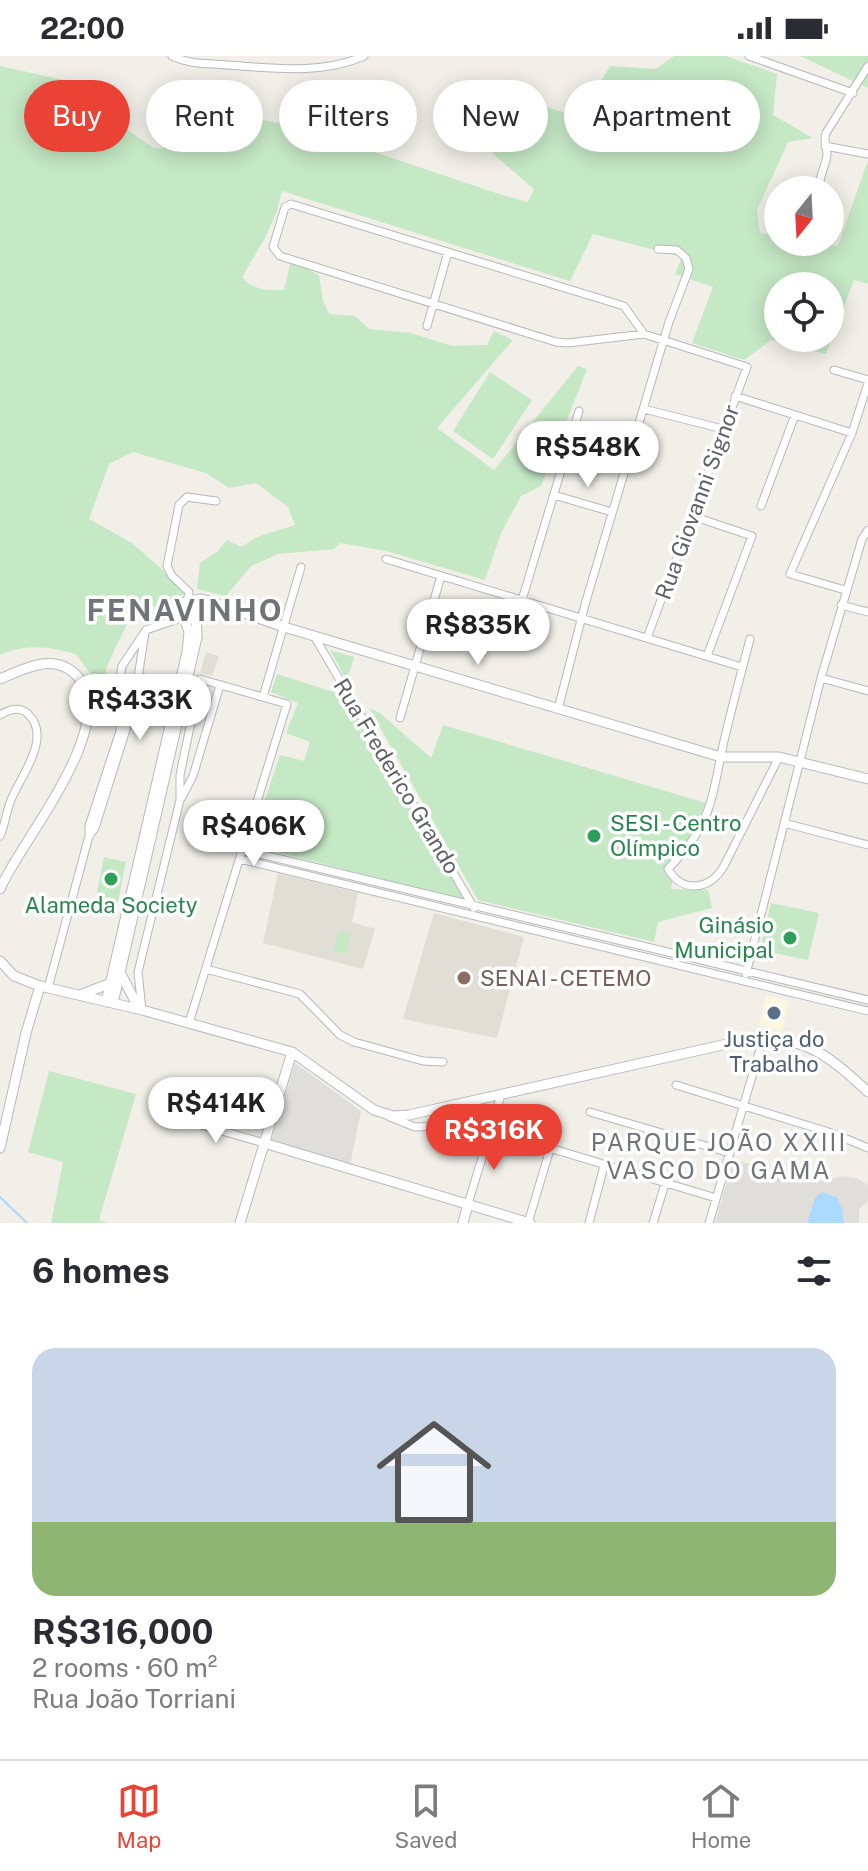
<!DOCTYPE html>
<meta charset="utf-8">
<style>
:root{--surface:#fff;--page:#f7f7f7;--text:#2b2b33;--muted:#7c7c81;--line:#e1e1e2;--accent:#ea4335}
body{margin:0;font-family:"Public Sans",sans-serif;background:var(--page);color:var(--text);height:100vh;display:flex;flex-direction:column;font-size:30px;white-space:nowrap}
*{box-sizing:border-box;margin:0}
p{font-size:26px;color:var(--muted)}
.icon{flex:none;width:44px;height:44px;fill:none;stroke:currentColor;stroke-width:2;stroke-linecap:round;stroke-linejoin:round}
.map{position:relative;height:1167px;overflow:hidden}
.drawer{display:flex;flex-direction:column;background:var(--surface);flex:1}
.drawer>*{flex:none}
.banner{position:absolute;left:24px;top:24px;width:820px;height:72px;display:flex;gap:16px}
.needle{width:52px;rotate:198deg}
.buttons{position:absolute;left:764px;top:120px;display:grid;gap:16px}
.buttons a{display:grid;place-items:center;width:80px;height:80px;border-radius:50%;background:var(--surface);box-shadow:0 4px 20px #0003;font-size:40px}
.price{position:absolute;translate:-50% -68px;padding:0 18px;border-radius:28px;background:#fff;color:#222;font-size:26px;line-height:52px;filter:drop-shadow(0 2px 4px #0008)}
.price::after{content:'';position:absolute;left:50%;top:48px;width:24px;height:18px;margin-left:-12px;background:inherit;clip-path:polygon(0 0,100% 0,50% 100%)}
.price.current{background:var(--accent);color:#fff}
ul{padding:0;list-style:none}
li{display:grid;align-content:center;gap:16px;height:424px;padding:0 32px}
li span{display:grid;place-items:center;height:248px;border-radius:24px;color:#555}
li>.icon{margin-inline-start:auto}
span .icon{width:144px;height:144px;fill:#fffc;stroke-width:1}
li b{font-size:34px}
h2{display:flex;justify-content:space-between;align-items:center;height:96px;padding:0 32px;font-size:34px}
.tag{padding:0 28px;border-radius:36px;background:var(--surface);box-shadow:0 4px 20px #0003;font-size:28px;line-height:72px}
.tag.current{background:var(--accent);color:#fff}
.status{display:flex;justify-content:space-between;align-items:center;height:56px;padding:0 40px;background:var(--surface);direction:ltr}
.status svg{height:22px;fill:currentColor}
.dock{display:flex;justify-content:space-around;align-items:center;height:112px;border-top:2px solid var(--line);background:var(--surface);font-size:22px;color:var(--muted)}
.dock a{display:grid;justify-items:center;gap:4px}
.dock .current{color:var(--accent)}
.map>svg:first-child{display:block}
.commercial{fill:#fef7e0}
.industrial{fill:#e0deda}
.education{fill:#e1ded6}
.green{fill:#c5e8c5;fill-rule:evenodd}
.water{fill:#aadaff}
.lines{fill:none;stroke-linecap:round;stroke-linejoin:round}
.stream{stroke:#aadaff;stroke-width:2}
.street-casing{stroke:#b5b8bc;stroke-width:9}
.secondary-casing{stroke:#b6babf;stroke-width:11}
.street{stroke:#fff;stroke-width:7}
.secondary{stroke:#fff;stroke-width:9}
.leisure-dot{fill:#2e9e5b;stroke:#fff;stroke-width:3}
.education-dot{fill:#8d6e63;stroke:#fff;stroke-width:3}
.service-dot{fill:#5c6f8a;stroke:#fff;stroke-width:3}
.labels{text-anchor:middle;stroke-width:7;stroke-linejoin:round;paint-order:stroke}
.street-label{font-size:22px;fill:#5f6368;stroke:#fff}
.leisure-label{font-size:22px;fill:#27864d;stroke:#fff;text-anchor:start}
.education-label{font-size:22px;fill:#785e54;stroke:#fff;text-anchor:start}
.service-label{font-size:22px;fill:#4e5e75;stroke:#fff}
.neighbourhood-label{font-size:24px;letter-spacing:2px;fill:#70757a;stroke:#fff}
.district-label{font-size:30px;font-weight:bold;letter-spacing:2px;fill:#70757a;stroke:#fff}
</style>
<div class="status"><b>22:00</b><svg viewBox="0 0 49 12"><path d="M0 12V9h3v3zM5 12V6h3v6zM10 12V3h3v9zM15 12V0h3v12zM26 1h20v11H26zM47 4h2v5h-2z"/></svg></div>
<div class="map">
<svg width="868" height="1167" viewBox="0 0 868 1167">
<rect width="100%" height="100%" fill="#f1efe8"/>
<path class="commercial" d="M766,939l23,6 -7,30 -23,-6z"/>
<path class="industrial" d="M295,1007l66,48 -11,54 -79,-23z
M733,1104l87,21 22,-5 14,2 12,7v15l-9,10v13h-144z"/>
<path class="education" d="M206,596l13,4 -7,20 -12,-3z
M278,817l80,20 -6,29 23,7 -12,40 -100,-26z
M434,857l90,24 -27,101 -94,-19z"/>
<path class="green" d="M674,0h52l51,18 -4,41 40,23 -25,4 -31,68 3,23 18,3v6h34l26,4 30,-86v124l-14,-4 -28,74 -55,-14 -27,20 -52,-17 21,-56 -38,-13 7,-17 -89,-23 -23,47 -288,-90 -5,20 -12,27 -23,39c11,13 26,14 42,13l6,-26 13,3 16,8 4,26 6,13 26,2 14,13 42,4 41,13 35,-1 7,-14 19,9 -76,88 57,42 84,-104 9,3 -46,117 -20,10 -20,37 -16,47 -99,-29 -46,-8 -6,6 -56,5 -27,12 -25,30 -29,-7 3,-26 17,-11 10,-12 14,7 16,-10 38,-12 -7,-18 -32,-24 -27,5 -23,-15 -73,-21 -24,12 -20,55 43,24 54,48 -22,23 -16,-11 -23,3 2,18 -21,44 3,40 -9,-1 -2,-23 -22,-30c-26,-7 -50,-11 -76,1v-589l100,22 9,29 45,31 59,1 9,-24 17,-11 37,9 43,-15 18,5 -16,21 178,60 29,8 6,-13 -42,-36 32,-29 -78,-27 54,-3 80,23 30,-51 46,3zM778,230h52v52h-52z
M800,0h68v32z
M490,316l42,28 -39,59 -40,-28z
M330,594l24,7 -7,24z
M277,618l66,21 123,206 -216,-56 30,-90 24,6 6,-19 -24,-9 12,-30 -27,-11z
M369,652l11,5 51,45 12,-33 263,78 -32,67 -3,19 37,1 4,18 -54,14 -4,20 -176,-42z
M104,801l22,5 -8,40 -22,-5z
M771,847l48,10 -11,47 -48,-10z
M339,875l12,3 -5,20 -13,-3z
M49,1015l87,23 -37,126 8,3h-56l12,-61 -35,-10z"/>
<path class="water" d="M822,1136l15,5 5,12 2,14h-37l8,-25z"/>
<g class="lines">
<path class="stream" d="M0,1141l27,26"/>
<g class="street-casing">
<path id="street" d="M172,0c19,9 35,7 55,9 45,3 95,10 137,-9
M749,0l104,37
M825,90l43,8
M821,134c-4,-12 5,-23 6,-35 0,-9 -4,-13 -1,-22l42,-67
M830,144v2
M427,270l21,-74
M644,278l-20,-28 -333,-102 -6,3 -12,40 7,9 276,86 12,1 76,-9 103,33 -100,271
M834,314l34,10
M735,340l117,37
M644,353l79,20
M554,439l58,17
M761,450l34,-91
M692,460l60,20 -45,120
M386,503l356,108
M845,534l-55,-16 62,-141 16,-50
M522,544l57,-189
M187,546l2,-10 -17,-16 -5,-10 12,-61 8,-8 29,4
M841,549l27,7
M146,574l35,-12
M314,580l160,272
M750,583c-9,34 -18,68 -26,102 -13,59 -11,82 -56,128 15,25 42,21 56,-3l55,-109
M138,621l41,7
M821,622l47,13
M263,641l38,-130
M558,653l28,-108 83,-279 20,-53 -3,-11 -9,-8 -19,-1
M0,659c10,-6 20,-9 28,-1 25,23 -8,63 -17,86 -5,12 -6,25 -11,36
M400,662l41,-142
M181,743l12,-23 27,-91
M784,767l84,22
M90,779l5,-7 39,-124 11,-72
M243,794l625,150
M240,803l628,152
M206,913l94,25 40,41 14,7 69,19 20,1
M746,918l75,-296 41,-139 6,-9
M48,932l41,-152v-10l31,-95 -2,-41 4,-24 24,-36
M142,954l-4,-38 42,-172v-25l20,-96 87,25 -98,319
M676,1029l159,49 33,14
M590,1056l140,41
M390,1061l25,10 58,-2 243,73
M176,1062l88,25
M468,1148l33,-109
M528,1167l22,-74
M589,1167l15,-57
M653,1167l12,-39
M709,1167l54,-184"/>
</g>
<g class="secondary-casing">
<path id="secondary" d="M178 555a9 9 0 1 1 18 0a9 9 0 1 1-18 0Z
M189,546l10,-3 10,2 75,26 437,130h58l89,22
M0,623c26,-11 56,-28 79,-1 40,49 -59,164 -79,211
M0,905l14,15 26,10 102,24 150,42 82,58 19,6 16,-1 327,-73c65,-9 87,8 132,50
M121,918l18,35
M80,939l31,-12
M106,946l81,-350 2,-20 -4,-12
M113,947l84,-366 -1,-25
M264,1087l266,80
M0,1092l26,-115 14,-47
M240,1167l52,-171
M463,1167l5,-19"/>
</g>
<use href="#street" class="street"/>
<use href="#secondary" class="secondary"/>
</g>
<g class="leisure-dot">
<circle cx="594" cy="780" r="8"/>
<circle cx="111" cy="823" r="8"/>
<circle cx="790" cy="882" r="8"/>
</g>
<circle class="education-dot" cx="464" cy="922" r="8"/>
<circle class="service-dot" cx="774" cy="957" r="8"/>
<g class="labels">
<g class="street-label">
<text transform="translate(697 446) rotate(-70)" y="8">Rua Giovanni Signor</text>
<text transform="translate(397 720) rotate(59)" y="8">Rua Frederico Grando</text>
</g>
<g class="leisure-label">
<text x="610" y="775">SESI - Centro<tspan x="610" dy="25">Olímpico</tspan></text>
<text x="111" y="857" text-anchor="middle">Alameda Society</text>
<text x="774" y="877" text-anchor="end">Ginásio<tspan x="774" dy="25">Municipal</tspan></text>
</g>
<g class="education-label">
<text x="480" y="930">SENAI - CETEMO</text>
</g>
<g class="service-label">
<text x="774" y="991">Justiça do<tspan x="774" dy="25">Trabalho</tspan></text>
</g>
<g class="neighbourhood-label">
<text x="719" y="1095">PARQUE JOÃO XXIII<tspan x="719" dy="28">VASCO DO GAMA</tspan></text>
</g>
<g class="district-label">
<text x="185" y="565">FENAVINHO</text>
</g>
</g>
</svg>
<div class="buttons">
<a><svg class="needle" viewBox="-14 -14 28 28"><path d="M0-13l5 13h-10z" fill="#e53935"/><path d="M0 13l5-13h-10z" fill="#7c7c81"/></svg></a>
<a><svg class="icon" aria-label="locate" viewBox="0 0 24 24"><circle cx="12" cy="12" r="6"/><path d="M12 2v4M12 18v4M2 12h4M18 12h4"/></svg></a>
</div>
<b class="price" style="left:588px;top:433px">R$548K</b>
<b class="price" style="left:478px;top:611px">R$835K</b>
<b class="price" style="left:140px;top:686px">R$433K</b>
<b class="price" style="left:254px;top:812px">R$406K</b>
<b class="price" style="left:216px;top:1089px">R$414K</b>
<b class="price current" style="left:494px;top:1116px">R$316K</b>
<div class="banner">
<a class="tag current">Buy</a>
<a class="tag">Rent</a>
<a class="tag">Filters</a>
<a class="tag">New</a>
<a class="tag">Apartment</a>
</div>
</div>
<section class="drawer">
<h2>6 homes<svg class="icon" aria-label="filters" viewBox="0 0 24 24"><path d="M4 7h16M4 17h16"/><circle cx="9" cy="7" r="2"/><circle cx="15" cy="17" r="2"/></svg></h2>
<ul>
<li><span style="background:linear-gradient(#c9d6e8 70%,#8fb573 0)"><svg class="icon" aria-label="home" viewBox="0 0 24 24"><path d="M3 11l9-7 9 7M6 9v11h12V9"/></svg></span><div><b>R$316,000</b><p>2 rooms · 60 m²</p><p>Rua João Torriani</p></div></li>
</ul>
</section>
<nav class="dock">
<a class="current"><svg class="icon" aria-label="map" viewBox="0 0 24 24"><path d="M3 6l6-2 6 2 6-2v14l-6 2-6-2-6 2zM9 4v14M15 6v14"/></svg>Map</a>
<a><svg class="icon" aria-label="saved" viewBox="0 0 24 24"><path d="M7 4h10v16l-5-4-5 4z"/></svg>Saved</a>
<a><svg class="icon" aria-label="home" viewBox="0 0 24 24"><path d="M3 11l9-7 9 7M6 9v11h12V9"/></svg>Home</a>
</nav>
